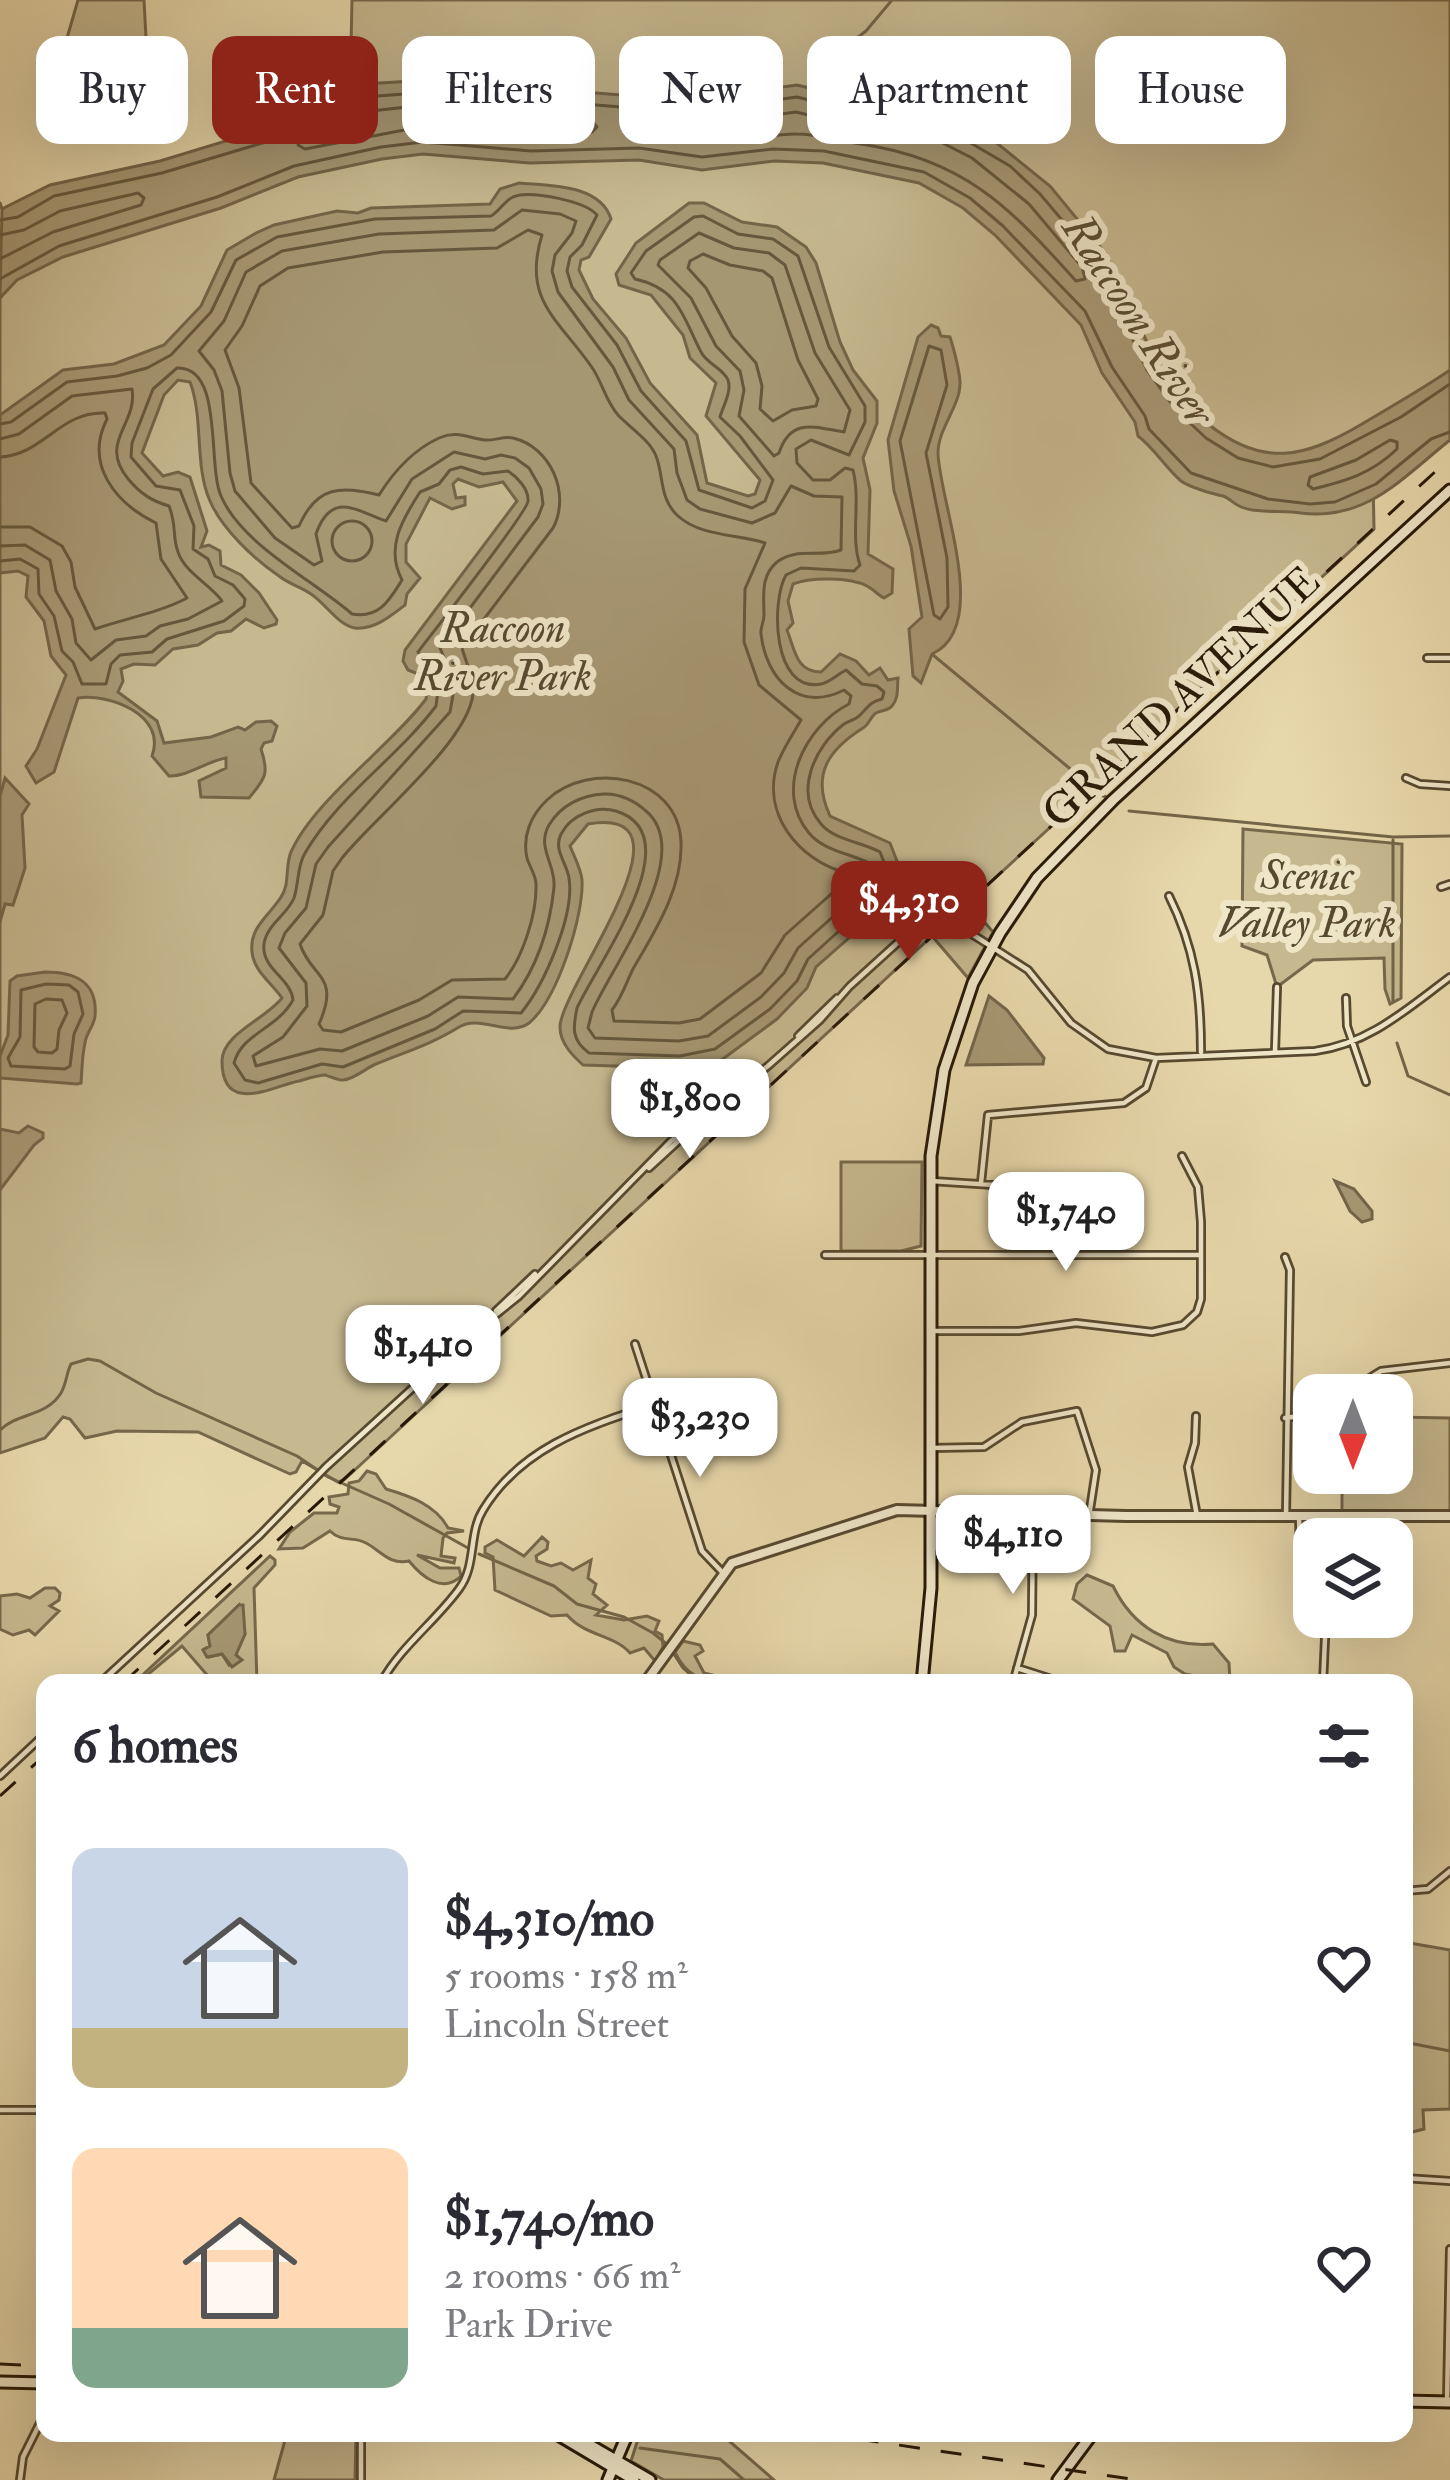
<!DOCTYPE html>
<meta charset="utf-8">
<style>
:root{--surface:#fff;--page:#f2f2f3;--text:#2b2b33;--muted:#7c7c81;--accent:#8f2418}
body{margin:0;font-family:"IM FELL Double Pica",serif;background:var(--page);color:var(--text);height:100vh;display:flex;flex-direction:column;font-size:45px;white-space:nowrap}
*{box-sizing:border-box;margin:0}
p{font-size:39px;color:var(--muted)}
.icon{flex:none;width:66px;height:66px;fill:none;stroke:currentColor;stroke-width:2;stroke-linecap:round;stroke-linejoin:round}
.map{position:relative;flex:1;overflow:hidden}
.details{position:absolute;left:36px;top:1674px;width:1377px;height:768px;display:flex;flex-direction:column;background:var(--surface);border-radius:24px;box-shadow:0 12px 48px #0002}
.details>*{flex:none}
.guide{position:absolute;left:36px;top:36px;width:1380px;height:108px;display:flex;gap:24px}
.needle{width:78px;rotate:180deg}
.buttons{position:absolute;left:1293px;top:1374px;display:grid;gap:24px}
.buttons a{display:grid;place-items:center;width:120px;height:120px;border-radius:24px;background:var(--surface);box-shadow:0 12px 48px #0002;font-size:60px}
.price{position:absolute;translate:-50% -102px;padding:0 27px;border-radius:24px;background:#fff;color:#222;font-size:39px;line-height:78px;filter:drop-shadow(0 3px 6px #0008)}
.price::after{content:'';position:absolute;left:50%;top:72px;width:36px;height:27px;margin-left:-18px;background:inherit;clip-path:polygon(0 0,100% 0,50% 100%)}
.price.selected{background:var(--accent);color:#fff}
ul{padding:0;list-style:none}
li{display:flex;align-items:center;gap:36px;height:300px;padding:0 36px}
li span{display:grid;place-items:center;flex:none;width:336px;height:240px;border-radius:24px;color:#555}
li>.icon{margin-inline-start:auto}
span .icon{width:144px;height:144px;fill:#fffc;stroke-width:1}
li b{font-size:51px}
h2{display:flex;justify-content:space-between;align-items:center;height:144px;padding:0 36px;font-size:51px}
.chip{padding:0 42px;border-radius:24px;background:var(--surface);box-shadow:0 12px 48px #0002;font-size:42px;line-height:108px}
.chip.selected{background:var(--accent);color:#fff}
.map>svg:first-child{display:block}
.green{fill:#c6b88f;stroke:#76684b;stroke-width:3;fill-rule:evenodd}
.water{fill:#a69773;stroke:#736548;stroke-width:3}
.lines{fill:none;stroke-linecap:round;stroke-linejoin:round}
.shore{stroke:#66583d;stroke-width:3}
.stream{stroke:#736548;stroke-width:3}
.minor-casing{stroke:#574930;stroke-width:10}
.tertiary-casing{stroke:#574930;stroke-width:14}
.secondary-casing{stroke:#271907;stroke-width:15}
.minor{stroke:#efe6c8;stroke-width:4.5}
.tertiary{stroke:#efe6c8;stroke-width:8}
.secondary{stroke:#efe6c8;stroke-width:9}
.rail{stroke:#271907;stroke-width:3;stroke-dasharray:21 21;stroke-linecap:butt}
.labels{text-anchor:middle;stroke-width:12;stroke-linejoin:round;paint-order:stroke}
.park-label{font-size:42px;font-style:italic;fill:#574930;stroke:#efe6c8}
.street-label{font-size:42px;fill:#271907;stroke:#efe6c8}
.water-label{font-size:45px;font-style:italic;fill:#5a4b32;stroke:#efe6c8}
</style>
<div class="map">
<svg width="1450" height="2480" viewBox="0 0 1450 2480">
<rect width="100%" height="100%" fill="#e7d8ab"/>
<filter id="stains"><feTurbulence type="fractalNoise" baseFrequency=".00167" numOctaves="4"/><feColorMatrix values="0 0 0 0 .2 0 0 0 0 .09 0 0 0 0 .02 0 0 0 .5 -.17"/></filter>
<radialGradient id="worn" r=".72"><stop offset=".6" stop-color="#630" stop-opacity="0"/><stop offset="1" stop-color="#630" stop-opacity=".3"/></radialGradient>
<path class="green" d="M78,0h66l2,38 -43,4 -36,-4z
M352,0h1098v384l-85,55 -108,24 -40,-12 -60,-76 -93,-147 -350,-125 -30,-7 -334,-3z
M838,140l190,89 121,204 224,45 1,51 -406,374 25,29 -25,46 -36,-42 -588,544 -6,2 -36,-21 -6,11 -6,2 -92,-42 -81,-1 -32,7 -15,-19 -7,-2 -18,21 -45,15v-1179l353,-121z
M1243,829l159,15 -1,154 -11,6 -5,-15 -1,-31 -71,2 -36,27 -10,-32 -25,-9z
M841,1162h81l-1,84 -20,5h-60z
M1392,1417l58,1v96l-108,-1v-40h50z
M367,1471l9,3 10,15c24,7 50,16 62,39l16,3 -17,2 -4,5 -2,18 14,2 -1,5 -37,-8 23,13h19l2,8c-18,18 -39,1 -52,-15 -20,4 -28,-10 -43,-18 -12,-7 -24,0 -36,-12l-27,17 -24,1 11,-17 24,-19h23l2,-6 -9,-3 -1,-7 19,-3 1,-11 10,-2z
M542,1537l6,5 -1,7 -11,7 1,5 14,5 10,-3 12,7 18,-10 -3,18 8,6 -3,10 14,11 -11,10 28,5 23,-4 12,5 -4,10 7,4 1,12 -8,14 -11,-13 -14,5c-15,-18 -45,-17 -63,-38l-16,1 -56,-26 -2,-33 -8,-4v-6l12,-7 27,16z
M270,1556l5,4v5l-21,23 3,95h-43l-32,-37 -35,29 -4,8h-9zM239,1605l6,29 -9,19 2,5 -9,7 -7,-11 -13,3 -5,-8 6,-3 -2,-11z
M1087,1575l26,11c20,41 55,62 100,58l16,19 1,20 -45,-9 -11,-7 -7,-14 -35,-18 -7,16h-10l-5,-25 -37,-27 4,-15z
M45,1588h10l5,5 -1,7 -9,6 9,5 -24,24 -6,-5 -16,5 -13,-6v-33l17,-2 13,4z
M683,1641l17,4 3,6 -8,5 9,17 17,4 4,6c-23,0 -40,-9 -50,-31z
M1404,1942l46,8v159l-27,1 1,19 -20,5z
M287,2433h69l-1,47h-81z
M640,2433h80l54,47h-110l-33,-19z"/>
<path class="water" d="M431,80l253,20 113,-15 71,17 76,11 49,27 57,46 56,68 53,114c20,16 28,40 49,56 55,44 97,34 154,0 30,-18 59,-34 88,-54v70c-49,39 -84,81 -149,73 -19,-3 -45,1 -62,-7 -6,-3 -10,-8 -16,-10 -10,-2 -34,-9 -42,-15 -16,-14 -27,-33 -43,-45l-3,-14 -33,-49 -21,-48 -86,-90 -32,-27 -44,-25 -96,-20 -49,-2 -72,9 -63,-10 -109,3 -107,-9 -41,5 -84,18 -77,31 -158,49 -46,23 -17,18 2,-89 48,-24 110,-24 105,-32 57,-35 41,-10z
M519,183c31,3 81,1 92,36l-22,38 -8,3 -2,10 14,29 33,39 24,45 47,52 10,48 41,13 7,-2 5,-14 -54,-64 10,-33 -26,-25 -7,-23 -32,-40 -32,-10 -3,-11 20,-31 53,-40h15l38,19 35,5 29,20 10,16 24,79 13,28 24,31v22l-14,35 7,32 -2,64 25,15 -1,24 -8,5c-6,-3 -11,-9 -17,-12 -17,-9 -57,-9 -74,-2l-5,17 5,22 -6,7c8,20 9,42 34,42l19,-18 16,7 13,14 11,-7 8,12 10,-2c-1,10 1,20 -6,28 -4,5 -11,4 -16,7 -6,4 -7,12 -13,15 -35,22 -52,47 -33,88l60,27 15,39 -4,10 -85,75 -9,21 -30,31 -57,42 -40,7 -97,-3c-11,-10 -23,-22 -23,-38 0,-39 145,-223 28,-203l-18,22c4,10 11,23 12,34 2,36 -25,120 -53,143 -20,15 -49,-9 -70,4 -27,17 -54,25 -83,37 -10,4 -23,16 -33,16 -1,1 -16,-4 -17,-5 -8,0 -20,4 -27,6 -24,4 -77,36 -77,-20 0,-27 44,-42 60,-63 -10,-15 -28,-26 -30,-46 -3,-25 18,-37 29,-55 9,-12 4,-32 10,-45 23,-52 100,-106 135,-153l2,-11 -5,-12 -15,-6 -5,-9 2,-11 112,-149 -14,-19 -24,5 -21,-8 -5,5 3,14 9,-1v8l-13,4 -22,-11 -24,46v18l14,16 -13,16 -2,11c-14,11 -31,25 -50,23 -17,-3 -29,-24 -44,-34 -10,-7 -22,-10 -32,-18 -25,-17 -57,-47 -69,-75 -16,-36 -6,-82 -20,-119l-12,-2 -14,15 -22,58 21,23 15,-4 12,5 17,54 -6,16 8,-2 11,6 1,14 20,10 18,18 18,27 -1,4 -12,4 -18,-9 -15,12 -14,2 -19,12 -25,4 -18,16 -21,-1 -13,5 2,12 -5,11 39,29 7,22 47,-6 27,-10 7,3 11,-8 15,-1 6,5 -5,15 -8,2 -3,6c8,24 5,29 -12,49l-48,-1 -2,-16 27,-13v-10c-19,3 -39,19 -57,18l-17,-20c15,-41 -43,-63 -74,-58l-24,74 -18,11 -10,-17 11,-17 29,-74 -15,-19 -7,-35 -18,-24 2,-21 -10,-5 -18,2v-158l63,-45 51,-6 50,-19 37,-39 26,-56 29,-17 18,-8 63,-14 21,2 13,-5 119,-4 10,-15z
M931,325l7,3 3,8 9,1c4,13 9,31 10,45 1,23 -22,46 -22,71 1,48 54,174 -6,201l-11,29 -8,-7 -4,-47 13,-12 -11,-71 -17,-55 -6,-51 30,-103z
M5,778l24,26 -7,11 3,53 -12,37 -8,-1 -5,18v-126z
M45,972c29,0 53,9 50,44 -1,10 -9,17 -10,27 -3,13 -3,26 -4,40l-4,1 -77,-6v-22l8,-21 2,-54 7,-5z
M989,996l18,14 37,48 -1,6 -77,1z
M28,1126l15,7v5l-9,7 -34,45v-61l19,4z
M1335,1181l19,8 18,22v8l-10,3 -12,-11z
M239,1605h4l2,29 -9,21 6,5 -10,7 -10,-13 -15,3 -4,-7 7,-4 -2,-11z"/>
<g class="lines">
<path class="shore" d="M406,107l185,13 6,7 -5,5 -60,4 -112,-9 -115,22 -7,-4c15,-33 77,-34 108,-38z
M796,112l66,16 73,11 37,19 57,46 53,63 3,12 -9,2c-67,-75 -113,-122 -215,-137 -22,-3 -42,-10 -64,-10 -31,-1 -95,19 -118,0l4,-7z
M522,210l38,4 16,7 -4,12 -17,22 -3,16 6,21 55,75 16,33 45,49 3,24 10,27 13,9 52,14 23,-10 16,-27 23,10 28,1 -1,53c-21,8 -45,-3 -64,12 -17,14 -13,35 -13,53 0,7 -4,13 -3,19 5,45 38,79 83,56l7,6 -2,8c-44,22 -76,86 -40,129 15,18 40,20 60,30l6,16 -77,69 -14,25 -23,24 -53,39 -29,5 -84,-3 -7,-10 4,-16c19,-45 105,-158 54,-201 -11,-10 -27,-18 -42,-17 -22,1 -43,11 -55,31 -13,23 7,39 5,62 -4,40 -17,80 -41,112l-55,-2 -30,19 -86,35 -22,-2 -64,17 -3,-10 30,-19 24,-31 -1,-23 -27,-35 6,-15 21,-25 10,-44 12,-17 122,-135 5,-28 -15,-36 98,-131 5,-13 -2,-15 -12,-21 -14,-10 -14,-3 -16,4 -31,-7 -42,27 -26,42c-28,-9 -54,-32 -70,13l6,27 -8,4 -39,-27 -40,-47 -5,-18 -8,-82 -8,-21 -15,-19 25,-30 22,-49 36,-21 97,-17 115,-4z
M0,220l18,-3 36,-21 108,-23 107,-32 56,-35 39,-9 67,-5 253,20 113,-15 68,17 75,11 70,41 30,28 56,66 51,110 30,41 29,27 32,20 35,9 47,-8 81,-42 49,-33
M528,230l14,5c-20,64 15,83 49,131 11,15 14,34 27,49 11,12 32,25 38,41 8,20 3,43 22,60 23,21 61,18 87,27l-20,46 -1,53 15,43 42,35c-8,14 -17,27 -23,42 -18,52 21,98 68,111l2,6 -63,56 -24,38 -61,46 -21,4 -65,-2 -2,-11c10,-13 14,-27 21,-41 22,-38 50,-81 48,-127 -3,-67 -92,-82 -134,-42 -16,15 -25,36 -20,58 2,8 9,17 9,26 1,29 -13,73 -31,95l-53,1 -33,20 -78,32 -18,-2 -4,-6c22,-49 -8,-46 -19,-80l23,-29 10,-44 9,-13c33,-41 126,-116 131,-164 1,-17 -7,-31 -11,-46l91,-120c18,-34 -2,-81 -40,-90 -10,-2 -19,3 -28,2 -17,-2 -28,-10 -46,-2 -26,12 -45,33 -60,57 -38,-9 -62,-10 -80,31l-7,2 -41,-45 -12,-95 -14,-38 17,-24 18,-40 28,-18 95,-16 114,-4z
M699,233l35,15 35,5 16,12 30,88 35,57 -6,22c-27,-4 -53,-16 -65,21l-5,3 -35,-40 5,-26 -4,-19 -24,-25 -25,-48 -33,-33 2,-5z
M0,235l24,-5 36,-19 78,-18 6,5 -3,7 -88,27 -53,27
M703,254l27,11 33,6 9,7 26,82 20,39 -2,7 -24,4 -19,11 -13,-12 2,-23 -6,-23 -24,-27 -26,-48 -18,-20 2,-7z
M0,279l59,-33 158,-49 77,-31 87,-19 42,-5 108,9 108,-3 63,9 71,-8 51,2 100,21 46,26 33,28 82,85 27,56 33,49 4,13 42,44 77,26 42,5 25,-2 41,-18 55,-45 19,-7
M929,346l12,4 6,35 -21,68 21,105 1,49 -8,12 -6,-4 -34,-174z
M0,424l11,-2 56,-40 50,-6 30,-8 24,-13 40,-43 25,-52 41,-23 98,-18 116,-3c9,-5 13,-15 22,-19 18,-7 72,4 84,18l-15,30 -12,12 -3,14 5,16 45,58 24,46 45,50 13,49 53,18 13,-7 8,-21 -33,-44 -20,-19c3,-11 12,-25 8,-37 -5,-12 -21,-16 -27,-28 -18,-34 -21,-63 -66,-73l-4,-6 15,-22 48,-34 9,-1 35,18 35,5 25,17 31,91 36,59v16l-16,33 -38,-15 -15,9 1,14 16,17h17l15,-12 8,2c8,32 -3,66 7,95l-6,6 -53,-3 -15,7c-15,26 -14,118 35,109 9,-2 17,-10 25,-14l16,14 15,2 7,6 -2,7c-12,3 -13,7 -22,16 -4,5 -10,5 -16,9 -29,22 -51,68 -23,100 13,16 41,18 59,28l12,31 -84,76 -11,22 -27,28 -55,40 -35,7 -91,-3c-18,-13 -16,-26 -12,-45 19,-43 117,-173 39,-197 -20,-6 -45,4 -55,23 -8,16 6,29 8,44 6,37 -25,107 -48,135l-58,-2 -28,18 -92,38 -21,-3 -64,19 -13,-3 -11,-17c8,-30 42,-33 59,-63 -2,-22 -32,-31 -29,-56 3,-20 23,-29 30,-46 5,-15 3,-32 11,-45 33,-57 92,-95 131,-147l3,-23 -21,-31c15,-20 110,-140 110,-151 1,-12 -11,-24 -20,-30l-25,3 -22,-7 -11,3 -11,14 -19,8c-18,28 -35,56 -18,88 -12,19 -22,39 -50,34 -39,-34 -110,-69 -131,-118 -14,-31 3,-130 -44,-128l-24,21 -21,54 -1,14 25,29 24,4 14,36 -1,23 15,10 7,17 18,9 12,14 -1,7 -20,15 -57,18 -15,13 -32,3 -9,9 -5,20h-24l-9,-22 -11,-11 -8,-35 -15,-22 -1,-25 -18,-10 -20,2
M0,439l19,-5 53,-38 60,-7c6,36 -35,53 -3,91 12,14 23,21 40,26 8,20 3,30 9,46 7,21 33,33 44,49l-34,18 -28,7 -14,10 -30,4 -25,20 -15,-17 -4,-24 -16,-28 -6,-31 -25,-15 -25,1
M1390,440l7,2v7c-26,25 -51,32 -84,40l-5,-4 2,-8 46,-17z
M0,457c43,-2 60,-46 105,-44l2,6c-23,45 8,84 49,104l5,36 26,39c-26,14 -63,21 -92,31l-20,-42 -4,-25 -9,-16 -32,-19h-30
M332 541a20 20 0 1 1 40 0a20 20 0 1 1-40 0Z
M46,984l23,1 9,7 5,22 -9,20 -4,32 -5,3 -54,-3 -3,-8 12,-21 1,-47z
M46,999l16,1 5,13 -8,17 -2,19 -5,4 -14,-1 -4,-5 1,-43z"/>
<path class="stream" d="M816,88l28,-40 22,-17 26,-31
M0,203l2,6
M933,655l141,117
M1080,778l9,8
M1094,792l12,5
M1129,811l264,26 57,-1
M1393,840v161
M1397,1043l11,33 42,19
M0,1430c19,-18 46,-13 61,-37 6,-11 5,-19 10,-29l17,-5 12,2 56,32 141,63 31,21 61,27 79,44
M479,1554l75,32 23,18 47,13 29,16 15,12 15,23 17,15
M1404,2042l46,9
M640,2448l80,11 24,21"/>
<g class="minor-casing">
<path id="minor" d="M1427,658h23
M1406,778l14,6 30,2
M1441,887l9,-3
M1169,896c26,52 32,98 32,156
M850,986l87,-79 27,22 64,41 43,53 37,26 48,9 159,-7c54,-7 93,-43 135,-74
M1346,998l1,28 19,56
M798,1036l39,-38
M1275,1052l2,-65
M649,1168l49,-45
M931,1181l94,6 52,-9 27,1
M981,1183l7,-68 136,-12 22,-15 10,-30
M825,1255h376
M1285,1257l5,13 -4,246
M496,1311l39,-37
M934,1331h85l57,-8 76,9 31,-7 14,-13 4,-13v-77l-3,-35 -16,-31
M635,1344l67,207 20,21
M1342,1395l39,-24 69,-8
M1196,1416l-1,27 -7,24 9,49
M1285,1418l29,-4
M931,1448l53,-1 38,-25 55,-11 19,59 -7,46
M1299,1516l1,39 14,33
M1017,1668l47,15
M100,1683l160,-148 66,-68 147,-134 46,-37 152,-155 97,-75 52,-46 29,-33
M381,1683c19,-36 54,-61 78,-94 18,-24 9,-55 24,-79 39,-64 106,-84 172,-106
M1013,1683l19,-68 1,-101
M1323,1683l3,-66
M0,1776l45,-42
M1404,1891l24,-2 22,-18
M0,2110h45
M1404,2178l46,3
M1447,2402l3,-153
M20,2480l3,-23 22,-44
M361,2480v-47"/>
</g>
<g class="tertiary-casing">
<path id="tertiary" d="M645,1683l87,-120 165,-53 229,6h324"/>
</g>
<g class="secondary-casing">
<path id="secondary" d="M922,1683l9,-95v-432l13,-86 29,-87 27,-50 37,-55 76,-78 337,-310
M0,2382l45,1
M1404,2401l46,1
M555,2433l79,47
M569,2433l81,47
M608,2480l20,-47
M1058,2480l35,-47"/>
</g>
<use href="#minor" class="minor"/>
<use href="#tertiary" class="tertiary"/>
<use href="#secondary" class="secondary"/>
<path class="rail" d="M123,1683l1327,-1225
M0,1796l45,-41
M0,2364l45,2
M816,2433l322,47"/>
</g>
<g class="labels">
<g class="park-label">
<text x="503" y="642">Raccoon<tspan x="503" dy="48">River Park</tspan></text>
<text x="1307" y="889">Scenic<tspan x="1307" dy="48">Valley Park</tspan></text>
</g>
<g class="street-label">
<text transform="translate(1180 696) rotate(-43)" y="15">GRAND AVENUE</text>
</g>
<g class="water-label">
<text transform="translate(1140 319) rotate(57)" y="16">Raccoon River</text>
</g>
</g>
<rect width="100%" height="100%" filter="url(#stains)"/>
<rect width="100%" height="100%" fill="url(#worn)"/>
</svg>
<div class="buttons">
<a><svg class="needle" viewBox="-14 -14 28 28"><path d="M0-13l5 13h-10z" fill="#e53935"/><path d="M0 13l5-13h-10z" fill="#7c7c81"/></svg></a>
<a><svg class="icon" aria-label="layers" viewBox="0 0 24 24"><path d="M12 4l9 5-9 5-9-5zM3 14l9 5 9-5"/></svg></a>
</div>
<b class="price selected" style="left:909px;top:963px">$4,310</b>
<b class="price" style="left:690px;top:1161px">$1,800</b>
<b class="price" style="left:1066px;top:1274px">$1,740</b>
<b class="price" style="left:423px;top:1407px">$1,410</b>
<b class="price" style="left:700px;top:1480px">$3,230</b>
<b class="price" style="left:1013px;top:1597px">$4,110</b>
<div class="guide">
<a class="chip">Buy</a>
<a class="chip selected">Rent</a>
<a class="chip">Filters</a>
<a class="chip">New</a>
<a class="chip">Apartment</a>
<a class="chip">House</a>
</div>
<section class="details">
<h2>6 homes<svg class="icon" aria-label="filters" viewBox="0 0 24 24"><path d="M4 7h16M4 17h16"/><circle cx="9" cy="7" r="2"/><circle cx="15" cy="17" r="2"/></svg></h2>
<ul>
<li><span style="background:linear-gradient(#c9d6e8 75%,#c2b280 0)"><svg class="icon" aria-label="home" viewBox="0 0 24 24"><path d="M3 11l9-7 9 7M6 9v11h12V9"/></svg></span><div><b>$4,310/mo</b><p>5 rooms · 158 m²</p><p>Lincoln Street</p></div><svg class="icon" aria-label="heart" viewBox="0 0 24 24"><path d="M12 20l-8-8c-3-5 5-10 8-4 3-6 11-1 8 4z"/></svg></li>
<li><span style="background:linear-gradient(#ffd9b3 75%,#7fa58c 0)"><svg class="icon" aria-label="home" viewBox="0 0 24 24"><path d="M3 11l9-7 9 7M6 9v11h12V9"/></svg></span><div><b>$1,740/mo</b><p>2 rooms · 66 m²</p><p>Park Drive</p></div><svg class="icon" aria-label="heart" viewBox="0 0 24 24"><path d="M12 20l-8-8c-3-5 5-10 8-4 3-6 11-1 8 4z"/></svg></li>
</ul>
</section>
</div>
